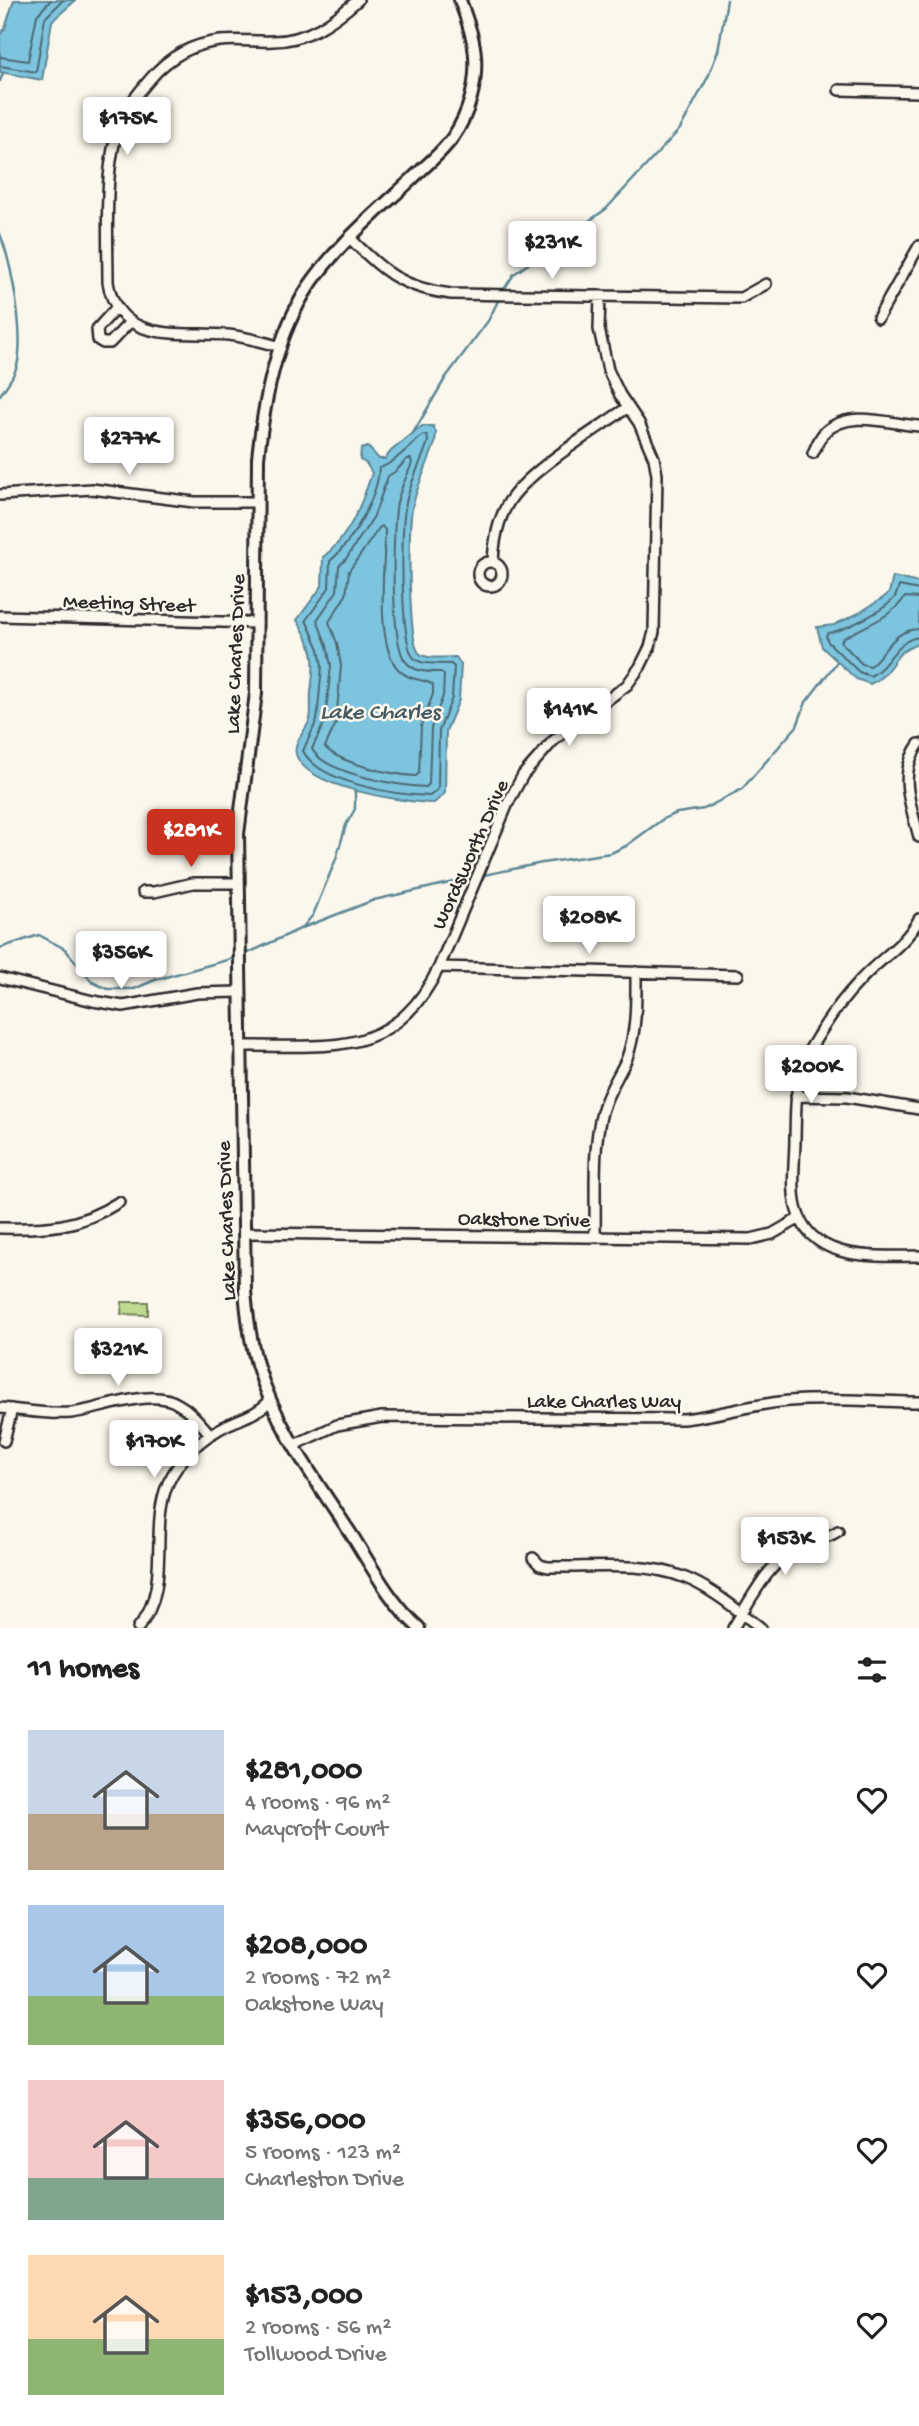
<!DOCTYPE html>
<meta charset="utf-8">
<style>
:root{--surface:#fff;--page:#f2f2f2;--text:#222;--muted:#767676;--accent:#c8321e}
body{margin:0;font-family:"Gochi Hand",sans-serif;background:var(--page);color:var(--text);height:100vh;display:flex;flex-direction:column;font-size:26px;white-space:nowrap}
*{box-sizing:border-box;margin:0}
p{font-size:23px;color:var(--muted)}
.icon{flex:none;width:38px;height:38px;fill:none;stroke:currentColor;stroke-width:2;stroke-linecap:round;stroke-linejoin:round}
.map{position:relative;height:1628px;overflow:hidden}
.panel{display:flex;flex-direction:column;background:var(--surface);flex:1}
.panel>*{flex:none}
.price{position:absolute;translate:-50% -60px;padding:0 16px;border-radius:7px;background:#fff;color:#222;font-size:23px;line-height:46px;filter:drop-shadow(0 2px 4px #0008)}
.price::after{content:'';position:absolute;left:50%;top:42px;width:21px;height:16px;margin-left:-10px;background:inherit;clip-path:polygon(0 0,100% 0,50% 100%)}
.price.current{background:var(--accent);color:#fff}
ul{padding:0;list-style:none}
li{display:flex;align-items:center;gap:21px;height:175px;padding:0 28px}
li span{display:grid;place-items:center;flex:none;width:196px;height:140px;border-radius:0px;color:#555}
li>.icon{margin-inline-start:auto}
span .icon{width:84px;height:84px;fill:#fffc;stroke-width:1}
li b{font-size:30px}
h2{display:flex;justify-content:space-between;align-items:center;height:84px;padding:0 28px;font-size:30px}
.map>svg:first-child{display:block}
.green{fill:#bed990;stroke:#74825e;stroke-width:2}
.water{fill:#7dc4de;stroke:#5c8796;stroke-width:2}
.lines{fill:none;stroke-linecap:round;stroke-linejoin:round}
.shore{stroke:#4c6873;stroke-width:2}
.stream{stroke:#5c8796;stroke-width:2.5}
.minor-casing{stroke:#2b2b2b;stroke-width:14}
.tertiary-casing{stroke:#2b2b2b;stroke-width:16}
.minor{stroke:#fbf7ec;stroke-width:9}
.tertiary{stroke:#fbf7ec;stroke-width:10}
.labels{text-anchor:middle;stroke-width:5;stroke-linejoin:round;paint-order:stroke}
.street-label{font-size:21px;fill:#2b2b2b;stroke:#fbf7ec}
.water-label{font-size:23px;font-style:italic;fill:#445961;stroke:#fbf7ec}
</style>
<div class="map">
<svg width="919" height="1628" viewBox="0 0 919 1628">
<rect width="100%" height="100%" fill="#fbf7ec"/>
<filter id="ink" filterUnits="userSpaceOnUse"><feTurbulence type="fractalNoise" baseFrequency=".0143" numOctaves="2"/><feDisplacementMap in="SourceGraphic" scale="14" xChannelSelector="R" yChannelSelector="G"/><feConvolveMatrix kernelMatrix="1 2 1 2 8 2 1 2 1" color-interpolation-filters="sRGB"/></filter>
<g filter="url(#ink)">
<path class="green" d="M122,1302h26v13l-27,-1z"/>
<path class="water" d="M14,0h62l-24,21 -10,59 -42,-8v-37l5,-7z
M422,426h11l3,6 -1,11c-7,21 -19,44 -23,66 -4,19 -4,132 7,144 7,7 27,4 37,4l5,8 -2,35 -13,31 -1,62 -11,10c-31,-1 -129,-15 -138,-49 -3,-13 11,-24 14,-35 2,-8 0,-18 1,-27 4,-34 5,-41 -14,-72l25,-34 1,-29c26,-19 39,-54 49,-84l-6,-10 -6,-3 1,-11 7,-2 11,12h6l6,-8z
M893,577l26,6v60c-6,3 -16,7 -20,12 -10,12 -14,23 -29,29l-14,-5 -34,-32 -5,-20 17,-2 23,-11 26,-16 6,-5z"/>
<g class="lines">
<path class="shore" d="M0,57l28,4 9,-46 14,-15
M0,66l36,6 9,-54 18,-18
M427,435l1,7c-7,21 -20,44 -23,66 -4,22 -5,136 9,150 9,8 25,5 37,6l3,3 -2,31 -13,33 -1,58 -8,7c-34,-1 -111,-13 -127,-45l14,-31 5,-54 -3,-17 -13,-29 23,-32 1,-27c22,-18 48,-65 49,-93 13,-3 32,-23 44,-33z
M407,459h4l1,4c-5,14 -15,31 -16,46 -3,26 -6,136 10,153 10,11 22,10 35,10l3,3 -1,21 -12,32 -2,56 -3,3c-26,-1 -101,-13 -114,-38l13,-28 6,-55 -4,-20 -10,-26 20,-29 2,-25 7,-7 28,-43 14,-40 8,-5z
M382,526l3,4c0,34 -11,115 14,140 12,12 25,8 34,15v9l-12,32 -2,47 -3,3c-22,-1 -76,-12 -91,-29l11,-24 5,-57 -4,-23 -8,-21 17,-27 3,-24 30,-43z
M919,590l-20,-4c-1,3 -2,7 -4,11 -9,13 -52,34 -67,36l-2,3 2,6 31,30 11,4c21,-10 23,-35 49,-39
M919,598l-14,-1c-14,21 -41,29 -62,41l-2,4 21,22 8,2c17,-14 22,-36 49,-37"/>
<path class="stream" d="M0,81l3,-8
M0,234c12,31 25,101 17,132 -3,11 -10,19 -17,29
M503,291l11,-17 92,-65 74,-80 28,-52 10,-26 9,-51
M412,435l34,-58 42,-56 12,-24
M479,876l63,-13 69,-10 15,-7 37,-27 14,-6 27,-4 38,-20 55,-63 9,-24 31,-40
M302,928l11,-13 23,-56 10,-34 9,-16v-19
M0,948l39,-13 26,14 27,33 16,7h26l21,-9 83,-23
M244,955l58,-27 72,-28 98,-22"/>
<g class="minor-casing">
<path id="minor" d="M839,90l80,2
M350,238c33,34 53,50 101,56l290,4 25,-14
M116,308l-19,21 1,11 5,3h7l20,-21
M878,318l41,-72
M281,347c-17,-5 -35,-10 -53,-12 -49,-4 -110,10 -120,-53 0,-47 -5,-118 13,-160 7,-17 18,-30 30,-44 18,-21 41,-34 69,-37 17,-2 36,1 53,0 34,0 61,-20 85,-41
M813,453c3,-6 6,-15 11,-20 25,-25 65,-9 95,-7
M0,495l92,-6 102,13h63
M493,562c1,-20 4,-39 14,-57 19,-34 88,-74 121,-98
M478 574a12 12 0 1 1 24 0a12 12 0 1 1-24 0Z
M0,616l257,7
M919,744c-22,30 -8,61 0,93
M143,892h11l39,-9h45
M919,919c-14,27 -43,42 -62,65 -18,19 -34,43 -47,65 -16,28 -14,58 -15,89 0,22 -4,47 1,69 14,56 79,49 123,49
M439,967l299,8
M0,978l93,23 30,5 74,-13 43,-1
M241,1046c88,-1 153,14 198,-79l70,-166 14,-26 30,-34 74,-56 13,-18 10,-20 4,-15 3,-157 -3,-17 -15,-35 -19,-28 -12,-25 -9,-41 1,-33
M796,1096l51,1 72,12
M0,1228c47,1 78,0 119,-26
M244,1233l507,6 21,-5 28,-16
M595,1236c1,-39 -3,-87 7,-124 5,-20 17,-36 25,-54 10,-28 9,-57 9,-86
M0,1408c23,2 47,7 71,5 29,-3 81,-26 107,-9 13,7 22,19 32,30
M4,1441l8,-32
M294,1445l43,-20 45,-8 301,2c36,-4 70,-15 106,-18 43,-4 87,1 130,1
M533,1558l7,7 8,2c44,1 93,-6 135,10 29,11 54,33 78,51
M138,1628c35,-41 10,-98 30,-145 13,-27 34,-46 61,-59 16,-7 29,-11 41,-23
M733,1628c17,-27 35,-65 64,-81 14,-7 28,-7 41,-16"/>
</g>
<g class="tertiary-casing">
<path id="tertiary" d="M419,1628c-28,-25 -46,-59 -66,-91 -36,-55 -77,-109 -96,-173 -7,-24 -10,-49 -12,-74l-7,-456 18,-141 2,-235c6,-58 18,-122 51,-172 28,-41 67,-73 103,-107 14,-14 30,-26 41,-42 16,-23 24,-53 22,-81 -1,-19 -9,-38 -15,-56"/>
</g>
<use href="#minor" class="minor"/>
<use href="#tertiary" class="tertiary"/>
</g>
</g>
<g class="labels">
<g class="street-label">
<text transform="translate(129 602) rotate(2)" y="7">Meeting Street</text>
<text transform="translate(234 654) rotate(-88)" y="7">Lake Charles Drive</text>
<text transform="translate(469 854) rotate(-66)" y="7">Wordsworth Drive</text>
<text transform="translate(524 1218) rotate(1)" y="7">Oakstone Drive</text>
<text transform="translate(225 1221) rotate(-92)" y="7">Lake Charles Drive</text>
<text x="604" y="1407">Lake Charles Way</text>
</g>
<g class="water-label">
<text x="380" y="718">Lake Charles</text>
</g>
</g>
</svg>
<b class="price" style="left:127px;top:157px">$175K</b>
<b class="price" style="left:552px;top:281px">$231K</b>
<b class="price" style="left:129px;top:477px">$277K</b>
<b class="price" style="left:569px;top:748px">$141K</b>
<b class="price current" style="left:191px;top:869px">$281K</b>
<b class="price" style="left:589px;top:956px">$208K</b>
<b class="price" style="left:121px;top:991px">$356K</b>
<b class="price" style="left:811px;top:1105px">$200K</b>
<b class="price" style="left:118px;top:1388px">$321K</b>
<b class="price" style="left:154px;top:1480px">$170K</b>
<b class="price" style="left:785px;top:1577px">$153K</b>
</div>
<section class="panel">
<h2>11 homes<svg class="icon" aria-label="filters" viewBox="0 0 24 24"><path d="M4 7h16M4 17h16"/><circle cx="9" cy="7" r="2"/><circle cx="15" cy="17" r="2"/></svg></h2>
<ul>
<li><span style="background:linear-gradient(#c9d6e8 60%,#b9a48a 0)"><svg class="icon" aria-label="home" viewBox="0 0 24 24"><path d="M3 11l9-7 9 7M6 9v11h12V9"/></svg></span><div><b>$281,000</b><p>4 rooms · 96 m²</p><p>Maycroft Court</p></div><svg class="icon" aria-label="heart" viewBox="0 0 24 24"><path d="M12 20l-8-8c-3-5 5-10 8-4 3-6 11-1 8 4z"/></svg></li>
<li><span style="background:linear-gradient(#a9c7e8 65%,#8fb573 0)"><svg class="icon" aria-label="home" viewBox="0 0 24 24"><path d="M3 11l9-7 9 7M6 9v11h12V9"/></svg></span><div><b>$208,000</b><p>2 rooms · 72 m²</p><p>Oakstone Way</p></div><svg class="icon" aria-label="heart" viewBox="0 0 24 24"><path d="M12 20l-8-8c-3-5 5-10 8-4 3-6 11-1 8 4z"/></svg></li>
<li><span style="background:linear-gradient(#f6c9c9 70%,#7fa58c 0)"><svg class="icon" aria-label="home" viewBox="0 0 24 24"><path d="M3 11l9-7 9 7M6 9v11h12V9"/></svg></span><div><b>$356,000</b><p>5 rooms · 123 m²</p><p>Charleston Drive</p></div><svg class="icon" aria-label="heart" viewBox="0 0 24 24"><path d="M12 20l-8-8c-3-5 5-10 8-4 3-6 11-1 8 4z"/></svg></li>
<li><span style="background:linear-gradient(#ffd9b3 60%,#8fb573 0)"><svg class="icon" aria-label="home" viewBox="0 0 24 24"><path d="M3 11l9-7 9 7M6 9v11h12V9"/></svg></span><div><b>$153,000</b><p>2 rooms · 56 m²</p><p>Tollwood Drive</p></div><svg class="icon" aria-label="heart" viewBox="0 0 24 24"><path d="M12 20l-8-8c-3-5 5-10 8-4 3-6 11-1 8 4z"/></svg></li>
</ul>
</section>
